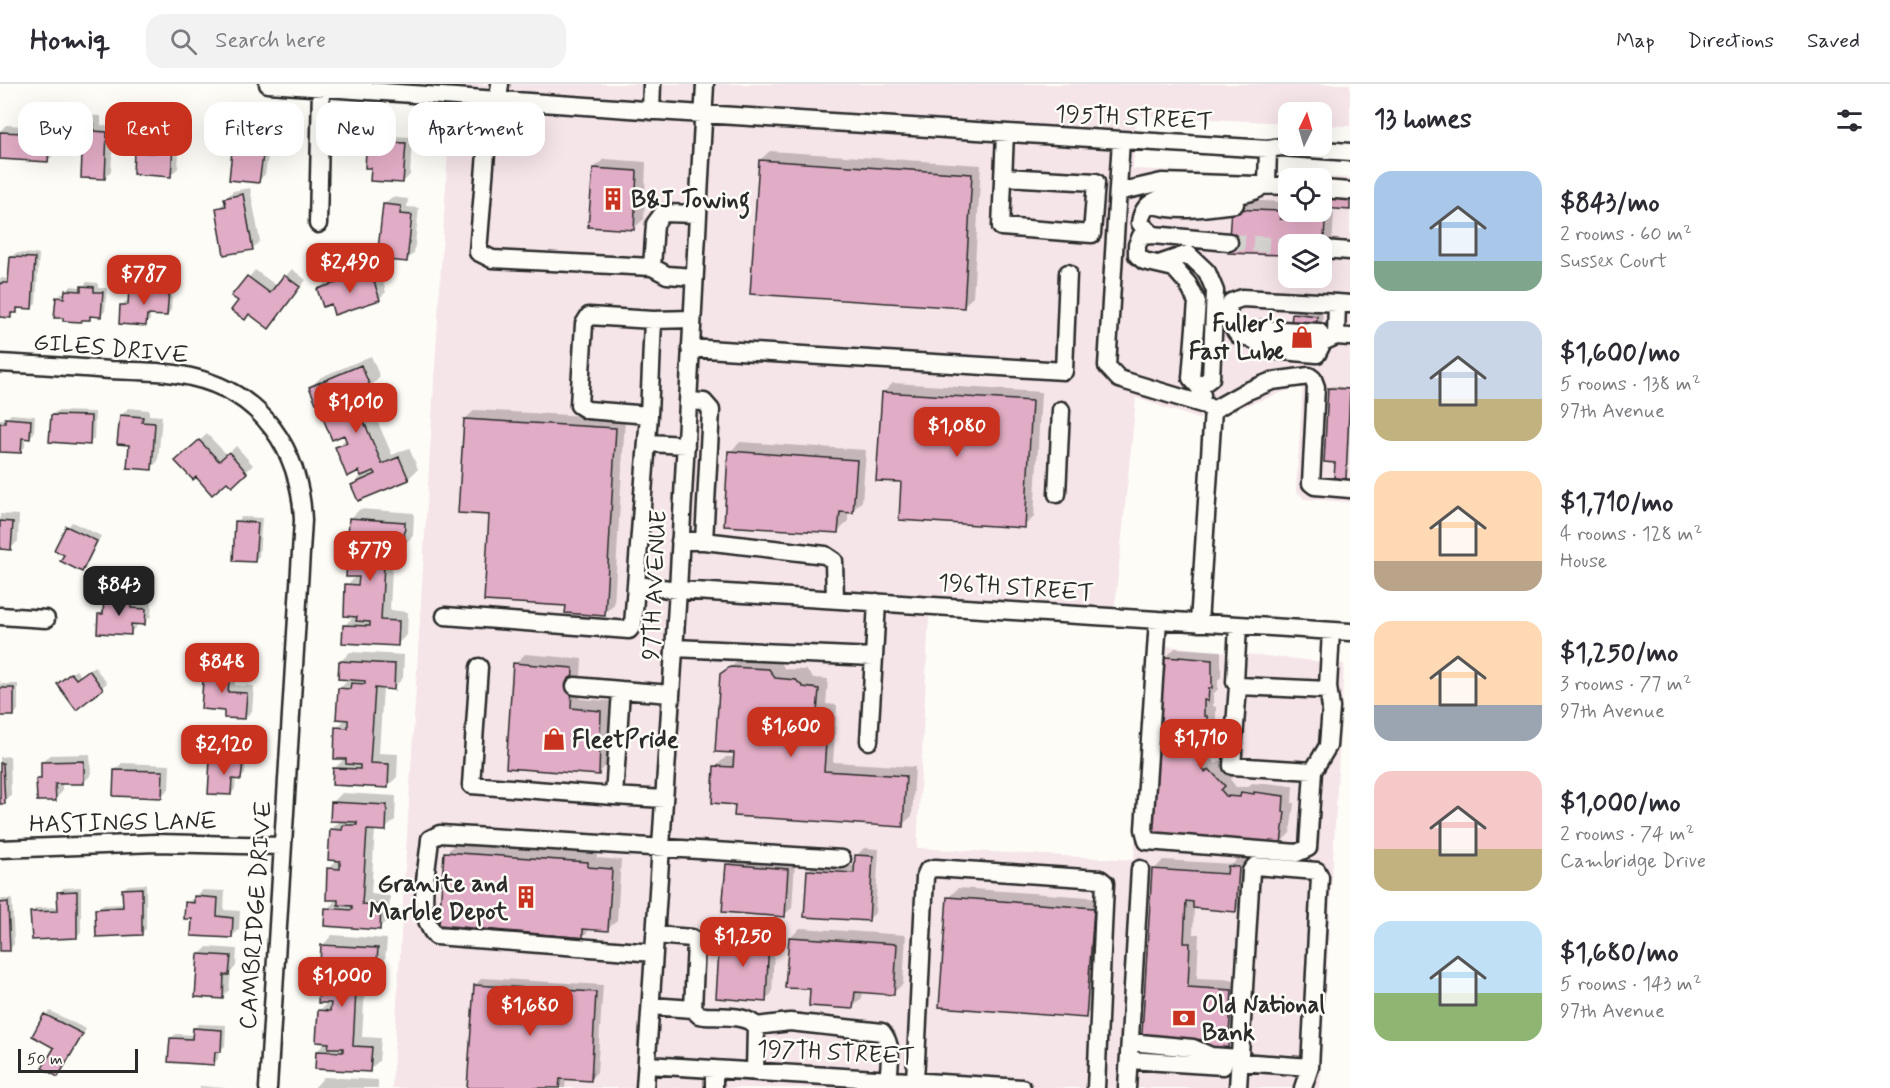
<!DOCTYPE html>
<meta charset="utf-8">
<style>
:root{--surface:#fff;--page:#f2f2f3;--text:#2b2b33;--muted:#7c7c81;--line:#e1e1e2;--accent:#c8321e}
body{margin:0;font-family:Mynerve,sans-serif;background:var(--page);color:var(--text);height:100vh;display:flex;flex-direction:column;font-size:22px;white-space:nowrap}
*{box-sizing:border-box;margin:0}
p{font-size:20px;color:var(--muted)}
.icon{flex:none;width:33px;height:33px;fill:none;stroke:currentColor;stroke-width:2;stroke-linecap:round;stroke-linejoin:round}
.map{position:relative;flex:1;overflow:hidden}
.side{display:flex;flex-direction:column;background:var(--surface);width:540px}
.side>*{flex:none}
.hud{position:absolute;left:18px;top:18px;width:570px;height:54px;display:flex;gap:12px}
.needle{width:39px;rotate:5deg}
.fabs{position:absolute;left:1278px;top:18px;display:grid;gap:12px}
.fabs a{display:grid;place-items:center;width:54px;height:54px;border-radius:12px;background:var(--surface);box-shadow:0 6px 24px #0002;font-size:30px}
.scale{position:absolute;left:18px;bottom:15px;width:120px;box-sizing:border-box;padding-left:6px;border:3px solid #2b2b2b;border-top:0;font-size:16px;line-height:21px;white-space:nowrap;color:#2b2b2b;-webkit-text-stroke:4px #fdfcf7;paint-order:stroke}
.price{position:absolute;translate:-50% -51px;padding:0 14px;border-radius:12px;background:var(--accent);color:#fff;font-size:20px;line-height:39px;filter:drop-shadow(0 2px 3px #0008)}
.price::after{content:'';position:absolute;left:50%;top:36px;width:18px;height:14px;margin-left:-9px;background:inherit;clip-path:polygon(0 0,100% 0,50% 100%)}
.price.selected{background:#222;color:#fff}
ul{padding:0;list-style:none}
li{display:flex;align-items:center;gap:18px;height:150px;padding:0 24px}
li span{display:grid;place-items:center;flex:none;width:168px;height:120px;border-radius:18px;color:#555}
li>.icon{margin-inline-start:auto}
span .icon{width:72px;height:72px;fill:#fffc;stroke-width:1}
li b{font-size:26px}
h2{display:flex;justify-content:space-between;align-items:center;height:72px;padding:0 24px;font-size:26px}
.pill{padding:0 21px;border-radius:18px;background:var(--surface);box-shadow:0 6px 24px #0002;font-size:21px;line-height:54px}
.pill.selected{background:var(--accent);color:#fff}
header{display:flex;align-items:center;gap:36px;box-sizing:border-box;height:84px;padding:0 30px;background:var(--surface);border-bottom:2px solid var(--line)}
header strong{font-size:28px}
nav{display:flex;gap:33px;margin-inline-start:auto;font-size:21px}
.search{width:420px;height:54px;background:var(--page);display:flex;align-items:center;gap:15px;box-sizing:border-box;padding:0 21px;border-radius:18px;color:var(--muted);font-size:22px}
main{display:flex;flex:1;min-height:0}
.map>svg:first-child{display:block}
.built{fill:#f5e4e8;fill-rule:evenodd}
.shadow{fill:#0003}
.building{fill:#e1acc5;stroke:#2b2b2b;stroke-width:1.5}
.lines{fill:none;stroke-linecap:round;stroke-linejoin:round}
.minor-tunnel{stroke:#d3d2ce;stroke-width:16;stroke-dasharray:16 8;stroke-linecap:butt}
.minor-casing{stroke:#2b2b2b;stroke-width:21}
.minor{stroke:#fdfcf7;stroke-width:16}
.labels{text-anchor:middle;stroke-width:5;stroke-linejoin:round;paint-order:stroke}
.street-label{font-size:24px;fill:#2b2b2b;stroke:#fdfcf7}
.poi-label{font-size:24px;font-weight:bold;fill:#2b2b2b;stroke:#fdfcf7;text-anchor:start}
</style>
<header>
<strong>Homiq</strong>
<div class="search"><svg class="icon" aria-label="search" viewBox="0 0 24 24"><circle cx="10" cy="10" r="6"/><path d="M15 15l6 6"/></svg>Search here</div>
<nav><a>Map</a><a>Directions</a><a>Saved</a></nav>
</header>
<main>
<div class="map">
<svg width="1350" height="1004" viewBox="0 0 1350 1004">
<rect width="100%" height="100%" fill="#fdfcf7"/>
<filter id="ink" filterUnits="userSpaceOnUse"><feTurbulence type="fractalNoise" baseFrequency=".0167" numOctaves="2"/><feDisplacementMap in="SourceGraphic" scale="12" xChannelSelector="R" yChannelSelector="G"/><feConvolveMatrix kernelMatrix="1 2 1 2 8 2 1 2 1" color-interpolation-filters="sRGB"/></filter>
<g filter="url(#ink)">
<path class="built" d="M452,0h898v42l-28,-1v-13h-34v11l-152,-8 -3,54 217,9v324l-46,-3 -8,-9 7,-105 -72,26 -33,8 -62,-21 -23,226 -184,-8 -12,232 217,12 13,-216 197,20 -24,424h-928zM1288,94h34v34h-34zM1288,160h34v34h-34z"/>
<path class="shadow" d="M36,29l21,1 -2,39 -7,8 -48,-3v-27l6,-6 22,1 1,-6z
M78,31l23,1v9l13,1 -3,45 -7,7 -21,-25 -12,-31z
M164,37l17,1 -3,46 -7,7 -35,-22 7,-7 13,1 1,-19z
M243,41l30,3 -8,46 -7,8 -22,-50z
M375,44h18l-1,8 20,1 -2,38 -7,7 -30,-15 -5,-32z
M770,67l211,14 -8,132 -10,9 -203,-146z
M604,75l42,3 -2,57 -10,9 -40,-60z
M250,104l10,53 -8,8 -35,-40 9,-8v-3l7,-7z
M1288,107v21l46,1 -3,49 -9,9v-27h-34v26l-5,-1 1,-16 -54,-2 12,-51 43,2 1,-9z
M392,113l16,2 -1,8 12,1 -5,45 -7,7 -23,-56z
M16,169l23,1 -3,49 -4,5 -11,-1 -11,9h-10v-38l10,1 1,-22z
M1202,171l6,8 -27,20 -4,-9z
M378,182l8,26 -7,7 -47,4 -13,-14 7,-7z
M292,185l14,11 -30,40 -27,-7 -15,-17 21,-26 22,16z
M87,198l11,1v5h9l-2,23 -4,5 -8,-1 -4,4 -32,-21 5,-5h4l5,-7 11,1z
M135,199l38,2 -2,25 -4,5 -17,-1v6l-5,4 -24,-18 5,-5h3l1,-14z
M1300,223l23,2 -3,43 -27,-38z
M371,272l9,21 -10,10 -6,3 28,65 17,-7 9,21 -10,10 -55,6 9,-10 -2,-6 -23,-21 9,-10 -2,-5 -22,-21 20,-20 -31,-5 10,-10z
M893,299l148,9 -7,125 -10,9 -121,-45 -20,-88z
M1332,302l18,2v34l-3,53 -2,2 -15,-89z
M128,324l21,2v5l13,1 -4,45 -7,7 -21,-25 -9,-27z
M475,326l150,8 -11,187 -10,9 -37,-9 -76,-91 -26,-95z
M57,327l38,1 -1,27 -5,4 -37,-28z
M11,330l24,2 -1,17 -5,5 -4,-1v10l-5,5 -20,-2v-31h6z
M207,350l20,21 9,-9 17,19 -7,7 -19,8 -31,-5 -11,-21z
M740,358l126,8 -4,51 -10,10h-4v11l-10,9 -108,-79z
M360,425l54,4 -1,23 -10,9h-10l-3,65 18,2 -1,23 -10,9 -52,-19 10,-10 -8,-30 9,-9 -7,-30 10,-10 -9,-17z
M0,430l19,1 -1,26 -7,7 -11,-1z
M241,433l21,1 -3,38 -5,5 -17,-39z
M72,438l29,14 -15,30 -4,4 -16,-16 -10,-5 12,-22z
M113,506l26,2 -1,9 14,1 -1,14 -7,7 -6,-1 -1,4 -7,7 -31,-18 6,-6 1,-11z
M1175,564l46,3v26l-3,3v9l-5,5v12l3,1v24l-2,11 -4,4 -1,10 7,8 4,-4 14,16 -4,3 6,8h12l4,-4 11,1 2,-1 28,3 -1,17h2l-4,30 -9,9 -128,-8 12,-176z
M350,568l54,3 -1,23 -10,10h-10l-4,65 19,1 -1,23 -10,10 -52,-19 10,-10 -8,-30 9,-10 -7,-29 10,-10 -9,-17z
M525,570l57,5 -2,40 30,2 -2,62 -9,10 -84,-109z
M741,574l38,2 6,9 21,1 7,8 15,1 -2,25 11,1 -4,57 82,5 -3,49 -10,9 -165,-22 -21,-37 10,-9h9l-13,-82z
M213,575l23,1 -1,25 19,1 -2,25 -7,7 -19,-9 -20,-43z
M94,582l13,17 -30,24 -14,-28 13,-9 5,6z
M0,595l1,5h17v26l-4,5h-14z
M90,670l1,21 -7,7 -22,1v9l-7,7 -17,-19 5,-5 -1,-13 8,-7z
M10,672l1,39 -7,7h-4v-45z
M216,672l30,1 -1,17 -4,4h-5l-1,11 -4,5 -20,-34z
M122,679l48,2 -1,24 -8,7 -46,-26z
M342,709l54,3 -1,24 -10,9h-10l-4,65 19,2 -1,22 -10,10 -52,-19 10,-10 -8,-30 9,-10 -7,-29 10,-10 -9,-17z
M456,759l141,10v5l24,2 -4,60 -10,9 -16,-1 -8,9 -137,-84z
M864,764l15,1 -4,64 -7,7 -59,-50 7,-7 40,3v-10z
M1239,773l9,1 -2,42 -10,10 -42,-3 -1,27h6l-2,44 44,2 -4,57 -9,10 -23,-9 -15,-1 -3,31 -16,1 2,-32 1,-2 -20,-165 9,-10 70,4z
M734,774l61,4 -3,46 -8,7 -57,-50z
M146,800v45l-5,4 -44,-24 4,-4 23,-1 -1,-15 5,-4z
M81,803v45l-4,4 -45,-24 4,-4 23,-1v-14l4,-5z
M958,804l145,10 -8,108 -10,10 -137,-118z
M203,806l22,1 -1,19 16,1 -1,19 -8,7 -37,-19 -7,-15z
M0,815h12l2,45 -4,5h-10z
M729,844l46,3 -3,62 -7,8 -43,-66z
M800,844l106,7 -3,49 -10,9 -30,-2 -1,7 -9,9 -41,-19 -22,-50z
M332,851l55,4 -2,23 -10,10 -9,-1 -4,66 19,1 -2,23 -10,9 -52,-19 10,-10 -8,-30 9,-9 -6,-30 10,-10 -9,-17z
M207,863l30,2 -1,17 -5,6 -2,18 -7,7 -22,-43z
M482,894l121,7 -6,87 -7,7 -24,-1 -1,10h-96l6,-103z
M50,927l36,18 -24,42 -4,4 -2,-28 -10,-32z
M199,940l27,1 -1,21 -6,5 -1,8 -4,5 -43,-26 5,-4 18,1v-7z
M324,993l54,3v8h-64z
M200,1002l27,2h-29z"/>
<path class="building" d="M27,35l24,2 -3,41 -48,-3v-27l26,1z
M70,38l24,1v8l13,1 -2,47 -24,-1 1,-24 -14,-1z
M155,43l19,2 -3,48 -38,-3 1,-22 20,1z
M234,47l32,4 -7,48 -30,-3z
M367,50l19,1v7l20,1 -3,40 -33,-2 1,-13h-6z
M759,76l213,14 -8,134 -214,-14z
M593,84l44,3 -3,59 -46,-3z
M243,110l10,56 -29,5 -8,-47 10,-2 -2,-8z
M1322,111l28,2v13l-28,-2z
M383,120l18,2 -1,8 12,1 -5,47 -30,-3z
M1231,125l49,2v8l45,3 -3,51v-29h-34v27h-7l1,-16 -54,-2z
M10,173l25,1 -3,51 -15,-1v5h-6v5l-11,-1v-34h8z
M371,188l9,28 -46,15 -3,-11 -8,3 -6,-18z
M284,191l16,12 -31,42 -20,-15 -4,6 -14,-10 7,-9 -7,-5 16,-20 23,17z
M81,202l13,1v5h9l-2,25 -11,-1v4h-8l-1,2 -18,-1v-3h-9l2,-21 8,1 1,-8 16,1z
M129,203l40,2 -2,27 -20,-1 -1,11 -27,-2 1,-19h8z
M1292,229l25,3 -3,45 -26,-2z
M361,281l10,23 -18,8 29,68 17,-7 10,23 -51,21 -7,-16 25,-11 -2,-3 -13,5 -2,-5 -12,6 -12,-30 12,-4 -3,-8 -12,5 -12,-29 12,-5 -2,-5 13,-5 -1,-3 -26,10 -7,-16z
M1328,304l22,1 -4,90 -12,-1 1,-15 -11,-1z
M882,308l150,9 -7,127 -126,-8 2,-38 -25,-1z
M51,331l40,1 -1,29 -41,-3z
M120,331l23,2 -1,5 13,1 -3,47 -25,-2 2,-23 -12,-1z
M5,334l26,2 -1,19 -8,-1 -1,15 -21,-1v-29h5z
M464,335l152,9 -11,188 -40,-3 1,-7 -82,-5 5,-86 -31,-2z
M199,356l20,21 10,-9 18,21 -15,14 -5,-5 -15,13 -16,-18 -3,3 -18,-19z
M728,367l129,9 -4,53 -13,-1 -2,21 -114,-7z
M349,434l56,4 -1,25 -19,-1 -4,74 18,1 -1,25 -56,-3 1,-18 27,1v-4l-14,-1 1,-4 -13,-1 1,-32 13,1 1,-8h-13l2,-32 12,1 1,-5 14,1v-4l-27,-1z
M0,437l13,1 -2,28 -11,-1z
M235,437l23,2 -3,39 -22,-1z
M66,442l31,15 -15,31 -22,-11 4,-6 -10,-5z
M104,513l28,1 -1,10 15,1 -1,16 -14,-1v11l-34,-2 1,-19h5z
M1163,573l16,1v-1l33,3v28h-3l-1,13 -4,-1v16h3v26h-2v11h-4l-1,13 5,6 4,-3 16,17 -4,4 5,6 14,1 1,-5 13,2v-2l30,4 -1,16h2l-4,32 -130,-9z
M339,577l56,3 -1,26 -19,-2 -5,75 19,1 -1,24 -56,-3 1,-17 27,1v-4l-14,-1v-5h-12l1,-32 13,1v-8l-12,-1 2,-31 12,1 1,-6 14,1v-3l-27,-2z
M513,579l60,5 -2,40 30,3 -2,64 -93,-7z
M204,581l26,2 -2,25 19,1 -2,26 -21,-1v-7l-23,-2z
M730,583l39,2 6,9 21,2 7,7 16,2 -2,24 11,1 -4,57 82,5 -3,51 -169,-11 1,-11 -23,-2 2,-37 19,1 1,-14 -19,-1 5,-78z
M89,586l14,19 -27,21 -19,-26 14,-11 5,6z
M0,604h14v28h-14z
M210,675l33,2 -2,19 -9,-1 -1,16 -23,-1z
M84,677v23h-29l1,17h-19l-1,-22h5v-17z
M0,679h3l2,41h-5z
M114,686l49,1 -1,27 -49,-2z
M331,718l56,3 -1,26 -19,-1 -5,74 19,1 -1,25 -56,-4 1,-18 27,2v-4l-14,-1v-5h-12l1,-32 13,1v-8l-12,-1 2,-31 12,1 1,-5h14v-3l-27,-1z
M444,768l144,10v5l24,2 -4,62 -25,-2v9l-144,-13z
M855,771l18,1 -4,65 -65,-4 3,-47 47,3z
M726,780l62,5 -3,48 -63,-5z
M1228,782l11,1 -3,45 -43,-4v-6l-7,-1 -2,42h6l-2,44 44,3 -4,58 -25,-1 1,-7 -62,-6 10,-165 75,5z
M142,804v47l-46,2 -1,-28 28,-2 -1,-18z
M77,807v47l-45,2 -2,-28 28,-1 -1,-19z
M194,812l24,2 -1,18 16,2 -1,20 -41,-2 1,-17h-8l1,-17 9,1z
M947,813l147,11 -8,110 -147,-11z
M8,818l2,49h-10v-48z
M720,850l49,4 -3,64 -50,-4z
M789,853l108,7 -3,51 -39,-3 -2,17 -44,-3 1,-17 -25,-1z
M321,861l57,3 -2,25 -19,-1 -4,74 19,1 -2,25 -55,-3 1,-18 27,1v-4h-15l1,-5 -13,-1 2,-32 12,1 1,-8h-13l2,-32 13,1v-5l15,1v-4l-28,-1z
M198,870l33,2 -2,19h-5l-1,24 -28,-2z
M474,901l122,7 -5,89 -31,-2 -1,9h-92z
M44,930l39,20 -25,43 -16,-9 12,-20 -22,-12z
M193,944l29,2 -1,22h-6l-1,13 -46,-3 2,-24 22,1z"/>
<g class="lines">
<path class="minor-tunnel" d="M1229,158l59,4"/>
<g class="minor-casing">
<path id="minor" d="M268,0l434,30 566,35 13,-2 69,5
M498,16l2,-16
M651,27l1,-27
M1121,56l-14,226 12,13 86,26 8,5 -14,213
M486,69l-8,99 14,7 160,8
M1003,93l93,5 -4,52 -91,-7 4,-94
M1267,100l1,-35
M1322,105l28,2
M1118,108l44,-10 126,4
M1150,120c29,9 55,4 85,0
M318,140l3,-136
M1153,151l-13,-12c6,-48 87,-16 118,-34
M1323,165l27,2
M1159,180l29,-10 19,18 8,19 -4,87 -12,9 3,8
M694,193l-27,-2 -15,-8 3,-43 8,-11 34,1
M1337,219l-95,-5 -11,4c-6,14 -2,21 7,33l12,3 12,-9 57,3 4,10 13,-6 14,1
M1336,252l1,-33 13,1
M1250,254l73,4 -6,12 -47,-4z
M690,264l374,23 4,-98
M0,279c37,2 73,4 110,7 27,1 55,1 81,7 72,16 109,74 112,143l-35,568
M1199,303l-8,-9 6,-76 -9,-18 -14,-16 -30,-7 -7,-6v-10l4,-9 12,-1 76,7
M688,317l16,1 7,8 -7,131
M1213,326l32,-18 27,-11 37,-5 4,3 3,8 -5,96 4,3 35,3
M649,331l4,-95
M648,359l38,2
M1057,410l4,-84
M680,457h24l121,14 9,6 1,38
M636,501l13,-170 -62,-5 -8,-5 5,-81 5,-8 64,4 39,-1
M0,532l46,3
M445,532l184,14 4,-5 3,-40 42,5 672,42
M1158,536l-14,209 3,12 150,12 11,-5 5,-77 15,-25 3,-38 -3,-21 3,-56
M1238,541l-3,57 3,4 90,4
M674,564l200,9 3,-55
M479,583l-8,118 143,11
M575,602l46,4
M1238,602l-6,80 81,5
M869,657l5,-84
M664,715l-50,-3 7,-106 50,4
M0,765l156,-6 127,3
M655,851l37,3 4,4 -3,67 6,6 6,1c15,1 40,-2 51,10l-1,46
M654,869l-218,-17c-21,-21 -8,-70 -6,-97l10,-5 402,25
M651,922l42,3
M756,942l34,-4 92,10c13,16 6,36 6,56
M1130,958l63,6 18,8 29,2
M1129,976l94,6
M1240,978l70,5
M647,981l375,23
M915,997l10,-204 3,-7 7,-2 165,11 5,4 -9,205
M645,1004l33,-498 27,-506
M714,1004v-19
M1127,1004l13,-219
M1238,1004l13,-217 4,-5 62,5 3,6 -10,190 -7,21"/>
</g>
<use href="#minor" class="minor"/>
</g>
</g>
<defs>
<g id="building-bare" transform="scale(1.8)"><path d="M-4-6H4V6H1V3H-1V6H-4ZM-2.5-4.3h1.7v1.8h-1.7ZM.8-4.3h1.7v1.8H.8ZM-2.5-1h1.7V.8h-1.7ZM.8-1h1.7V.8H.8Z" fill="#c8321e" stroke="#fdfcf7" stroke-width="2.5" paint-order="stroke"/></g>
<g id="shop-bare" transform="scale(1.8)"><path d="M-5-2.5h2.3a2.7 3.5 0 0 1 5.4 0H5L5.5 6h-11ZM-1.5-2.5h3a1.5 2.3 0 0 0-3 0Z" fill="#c8321e" stroke="#fdfcf7" stroke-width="2.5" paint-order="stroke"/></g>
<g id="bank-bare" transform="scale(1.8)"><path d="M-6-4H6V4H-6ZM0-2.3a2.3 2.3 0 1 0 0 4.6a2.3 2.3 0 1 0 0-4.6Z" fill="#c8321e" stroke="#fdfcf7" stroke-width="2.5" paint-order="stroke"/></g>
</defs>
<g fill-rule="evenodd">
<use href="#building-bare" x="613" y="115"/>
<use href="#shop-bare" x="1302" y="253"/>
<use href="#shop-bare" x="554" y="655"/>
<use href="#building-bare" x="526" y="813"/>
<use href="#bank-bare" x="1184" y="934"/>
</g>
<g class="labels">
<g class="street-label">
<text transform="translate(1134 33) rotate(3)" y="8">195TH STREET</text>
<text transform="translate(111 264) rotate(5)" y="8">GILES DRIVE</text>
<text transform="translate(654 501) rotate(-87)" y="8">97TH AVENUE</text>
<text transform="translate(1016 503) rotate(4)" y="8">196TH STREET</text>
<text transform="translate(123 738) rotate(-1)" y="8">HASTINGS LANE</text>
<text transform="translate(255 831) rotate(-86)" y="8">CAMBRIDGE DRIVE</text>
<text transform="translate(836 968) rotate(3)" y="8">197TH STREET</text>
</g>
<g class="poi-label">
<text x="631" y="123">B&amp;J Towing</text>
<text x="1284" y="247" text-anchor="end">Fuller's<tspan x="1284" dy="28">Fast Lube</tspan></text>
<text x="572" y="663">FleetPride</text>
<text x="508" y="807" text-anchor="end">Granite and<tspan x="508" dy="28">Marble Depot</tspan></text>
<text x="1202" y="928">Old National<tspan x="1202" dy="28">Bank</tspan></text>
</g>
</g>
</svg>
<div class="fabs">
<a><svg class="needle" viewBox="-14 -14 28 28"><path d="M0-13l5 13h-10z" fill="#e53935"/><path d="M0 13l5-13h-10z" fill="#7c7c81"/></svg></a>
<a><svg class="icon" aria-label="locate" viewBox="0 0 24 24"><circle cx="12" cy="12" r="6"/><path d="M12 2v4M12 18v4M2 12h4M18 12h4"/></svg></a>
<a><svg class="icon" aria-label="layers" viewBox="0 0 24 24"><path d="M12 4l9 5-9 5-9-5zM3 14l9 5 9-5"/></svg></a>
</div>
<div class="scale">50 m</div>
<b class="price" style="left:350px;top:210px">$2,490</b>
<b class="price" style="left:144px;top:222px">$787</b>
<b class="price" style="left:356px;top:350px">$1,010</b>
<b class="price" style="left:957px;top:374px">$1,080</b>
<b class="price" style="left:370px;top:498px">$779</b>
<b class="price selected" style="left:119px;top:533px">$843</b>
<b class="price" style="left:222px;top:610px">$848</b>
<b class="price" style="left:791px;top:674px">$1,600</b>
<b class="price" style="left:1201px;top:686px">$1,710</b>
<b class="price" style="left:224px;top:692px">$2,120</b>
<b class="price" style="left:743px;top:884px">$1,250</b>
<b class="price" style="left:342px;top:924px">$1,000</b>
<b class="price" style="left:530px;top:953px">$1,680</b>
<div class="hud">
<a class="pill">Buy</a>
<a class="pill selected">Rent</a>
<a class="pill">Filters</a>
<a class="pill">New</a>
<a class="pill">Apartment</a>
</div>
</div>
<section class="side">
<h2>13 homes<svg class="icon" aria-label="filters" viewBox="0 0 24 24"><path d="M4 7h16M4 17h16"/><circle cx="9" cy="7" r="2"/><circle cx="15" cy="17" r="2"/></svg></h2>
<ul>
<li><span style="background:linear-gradient(#a9c7e8 75%,#7fa58c 0)"><svg class="icon" aria-label="home" viewBox="0 0 24 24"><path d="M3 11l9-7 9 7M6 9v11h12V9"/></svg></span><div><b>$843/mo</b><p>2 rooms · 60 m²</p><p>Sussex Court</p></div></li>
<li><span style="background:linear-gradient(#c9d6e8 65%,#c2b280 0)"><svg class="icon" aria-label="home" viewBox="0 0 24 24"><path d="M3 11l9-7 9 7M6 9v11h12V9"/></svg></span><div><b>$1,600/mo</b><p>5 rooms · 138 m²</p><p>97th Avenue</p></div></li>
<li><span style="background:linear-gradient(#ffd9b3 75%,#b9a48a 0)"><svg class="icon" aria-label="home" viewBox="0 0 24 24"><path d="M3 11l9-7 9 7M6 9v11h12V9"/></svg></span><div><b>$1,710/mo</b><p>4 rooms · 128 m²</p><p>House</p></div></li>
<li><span style="background:linear-gradient(#ffd9b3 70%,#9aa5b1 0)"><svg class="icon" aria-label="home" viewBox="0 0 24 24"><path d="M3 11l9-7 9 7M6 9v11h12V9"/></svg></span><div><b>$1,250/mo</b><p>3 rooms · 77 m²</p><p>97th Avenue</p></div></li>
<li><span style="background:linear-gradient(#f6c9c9 65%,#c2b280 0)"><svg class="icon" aria-label="home" viewBox="0 0 24 24"><path d="M3 11l9-7 9 7M6 9v11h12V9"/></svg></span><div><b>$1,000/mo</b><p>2 rooms · 74 m²</p><p>Cambridge Drive</p></div></li>
<li><span style="background:linear-gradient(#bfe0f5 60%,#8fb573 0)"><svg class="icon" aria-label="home" viewBox="0 0 24 24"><path d="M3 11l9-7 9 7M6 9v11h12V9"/></svg></span><div><b>$1,680/mo</b><p>5 rooms · 143 m²</p><p>97th Avenue</p></div></li>
</ul>
</section>
</main>
